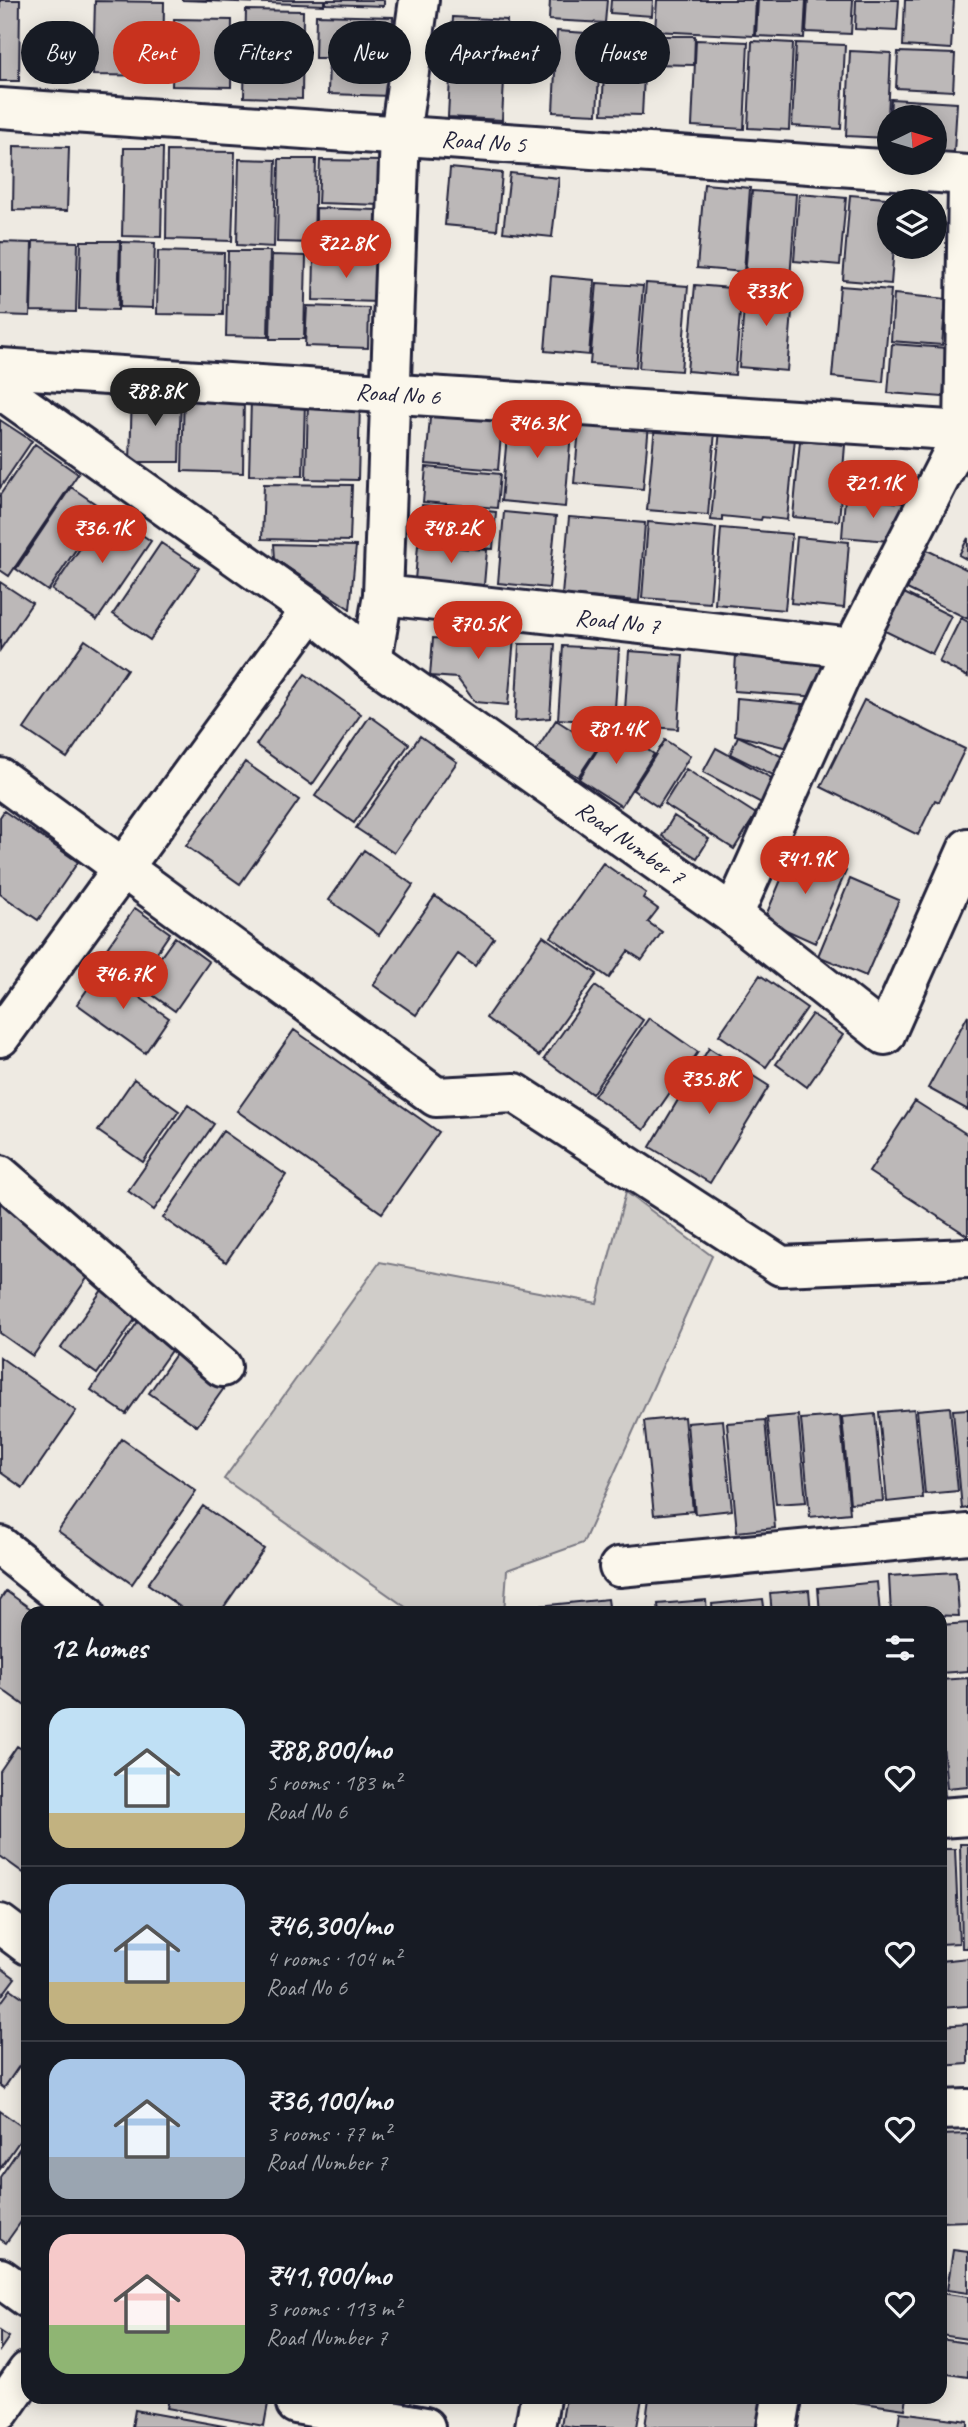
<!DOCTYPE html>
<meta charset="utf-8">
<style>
:root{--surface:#171b24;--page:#242831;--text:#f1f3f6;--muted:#9ea1a6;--line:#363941;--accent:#c8321e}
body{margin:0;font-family:Caveat,sans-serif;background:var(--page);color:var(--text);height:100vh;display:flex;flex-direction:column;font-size:26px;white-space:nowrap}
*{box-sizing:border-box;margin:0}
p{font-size:23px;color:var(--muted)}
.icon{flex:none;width:38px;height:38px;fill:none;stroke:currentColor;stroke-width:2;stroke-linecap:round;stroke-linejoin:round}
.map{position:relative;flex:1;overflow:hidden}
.details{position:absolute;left:21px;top:1606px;width:926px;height:798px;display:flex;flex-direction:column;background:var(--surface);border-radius:21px;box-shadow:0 4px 18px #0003}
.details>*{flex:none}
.top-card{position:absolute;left:21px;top:21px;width:928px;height:63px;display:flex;gap:14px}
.needle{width:46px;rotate:85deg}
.buttons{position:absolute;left:877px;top:105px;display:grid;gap:14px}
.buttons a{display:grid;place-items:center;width:70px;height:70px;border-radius:50%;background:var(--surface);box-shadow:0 4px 18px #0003;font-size:35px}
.price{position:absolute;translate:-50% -60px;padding:0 16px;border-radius:24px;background:var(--accent);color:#fff;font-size:23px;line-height:46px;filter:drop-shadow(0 2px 4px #0008)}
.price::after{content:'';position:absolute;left:50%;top:42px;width:21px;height:16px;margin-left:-10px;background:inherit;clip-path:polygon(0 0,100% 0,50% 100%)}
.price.current{background:#222;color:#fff}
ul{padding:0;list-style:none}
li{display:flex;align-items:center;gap:21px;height:175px;padding:0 28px}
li+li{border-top:2px solid var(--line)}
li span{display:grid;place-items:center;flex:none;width:196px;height:140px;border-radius:21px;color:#555}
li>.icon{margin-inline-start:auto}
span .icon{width:84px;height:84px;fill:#fffc;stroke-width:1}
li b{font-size:30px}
h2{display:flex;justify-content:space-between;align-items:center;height:84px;padding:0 28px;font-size:30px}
.tag{padding:0 24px;border-radius:32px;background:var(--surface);box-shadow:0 4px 18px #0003;font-size:24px;line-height:63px}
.tag.current{background:var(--accent);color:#fff}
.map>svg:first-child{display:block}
.green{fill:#d0cdc9;stroke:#797882;stroke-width:2}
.building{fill:#bcb8b8;stroke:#22223b;stroke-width:2}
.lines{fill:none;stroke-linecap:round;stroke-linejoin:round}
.minor-casing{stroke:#22223b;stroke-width:44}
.minor{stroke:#fbf7ec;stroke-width:38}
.labels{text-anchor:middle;stroke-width:5;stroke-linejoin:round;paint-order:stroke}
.street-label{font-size:24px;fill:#22223b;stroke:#fbf7ec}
</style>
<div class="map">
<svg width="968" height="2427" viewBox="0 0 968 2427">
<rect width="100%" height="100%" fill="#eeeae2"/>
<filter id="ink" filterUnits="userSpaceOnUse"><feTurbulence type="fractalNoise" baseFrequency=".0143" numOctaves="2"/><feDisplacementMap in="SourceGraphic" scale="14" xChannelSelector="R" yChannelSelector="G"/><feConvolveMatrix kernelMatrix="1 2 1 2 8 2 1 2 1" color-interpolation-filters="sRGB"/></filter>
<g filter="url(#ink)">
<path class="green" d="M626,1192l86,64 -129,287 -76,27 -3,43h-90l-190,-134 156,-217 217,41z"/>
<path class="building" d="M0,0h20l-1,81h-19z
M181,0h143v5z
M326,0h58v6l-58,-2z
M550,0h57l-2,23 -56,-3z
M611,0h42l-1,16 -42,-3z
M657,0h99l-2,36 -99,-5z
M758,0h48l-2,38 -48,-2z
M808,0h45l-2,34 -45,-2z
M856,0h43l-2,31 -42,-2z
M905,0h49l-3,49 -48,-3z
M95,1l69,1 -1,74 -70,-1z
M246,10l57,1 -1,88 -58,-2z
M316,15l77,2 -2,79 -63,-2 1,-36h-14z
M453,17l54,3 -5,100 -54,-3z
M174,19l58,1 -1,67 -59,-1z
M557,31l44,3 -4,80 -44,-2z
M606,34l40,3 -4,78 -40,-1z
M653,36h42l-1,29 -42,-1z
M696,40l52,2 -4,87 -52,-3z
M752,41l41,2 -4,87 -41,-2z
M796,43l49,2 -4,84 -49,-3z
M850,51l41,2 -4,85 -41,-2z
M898,52l57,2 -2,37 -57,-3z
M891,99l66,4 -3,49 -20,-1v-34h-44z
M14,146l55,1 -2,64 -54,-1z
M124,148h39l-2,89 -39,-1z
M167,151l68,1 -3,89 -66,-2z
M239,159l37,1 -2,87 -37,-2z
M279,159h37l-2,84 -37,-1z
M320,160l62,1 -1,44 -63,-2z
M450,168l52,5 -5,57 -52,-5z
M510,173l49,5 -7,59 -49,-5z
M704,184l46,4 -6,84 -47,-4z
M752,191l44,3 -6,86 -45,-4z
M799,194l47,4 -6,67 -46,-4z
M850,195l47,4v2h-8v46h5l-3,37 -48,-4z
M316,208l61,2 -1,38 -60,-2z
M33,241l45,1 -2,70 -45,-1z
M81,241h39l-2,69 -39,-1z
M0,242l32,1 -2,73 -30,-1z
M121,242l34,1 -2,65 -33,-1z
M158,251l66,2 -1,62 -66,-1z
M228,251h42l-2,86 -42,-1z
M272,255l34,1 -2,83h-34z
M314,258l65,2 -1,42 -65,-2z
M551,276l44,4 -6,75 -44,-4z
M597,283l46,3 -7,81 -46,-3z
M646,283l42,3 -7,85 -42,-3z
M746,284l48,4 -7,83 -48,-4z
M695,285l47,4 -7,86 -48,-4z
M840,286l51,4 -8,92 -51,-5z
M894,294l52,5 -4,46 -51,-4z
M307,306l62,2 -1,40 -63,-2z
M892,344l55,4 -4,49 -55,-4z
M132,393l49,2 -2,67h-49z
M184,393l60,1 -1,79 -61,-2z
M251,399l54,1 -2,76 -54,-1z
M308,401l52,1 -2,78 -52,-1z
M431,406l72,6 -5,58 -72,-6z
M509,414l63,5 -7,88 -64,-6z
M580,418l69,6 -6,65 -69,-6z
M0,420l32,21 -32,47z
M655,425l60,6 -7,84 -61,-5z
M720,430l75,8 -8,82 -25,-3 -1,3 -39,-4v5l-11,-1z
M800,441l45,4 -6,76 -46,-4z
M35,444l43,30 -69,102 -9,-6v-75z
M426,467l74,7 -3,34 -74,-6z
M264,484l88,1 -2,56 -88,-2z
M71,487l32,22 -55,82 -32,-22z
M845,498l59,5 -3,39 -59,-5z
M422,505l74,7 -3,37 -74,-6z
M106,510l45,31 -54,79 -45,-30z
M504,512l52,5 -7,71 -51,-5z
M569,517l76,6 -6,78 -77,-6z
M648,522l68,6 -6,75 -68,-5z
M721,528l71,6 -7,76 -70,-6z
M797,537l52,5 -5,66 -53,-5z
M968,538v22l-9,-5z
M161,543l38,25 -49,72 -37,-26z
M274,544l82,2 -6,63 -75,-50z
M418,545l69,5 -3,35 -69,-5z
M927,550l41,20v49l-61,-30z
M0,582l32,21 -32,47z
M904,593l47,23 -19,38 -47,-23z
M961,618l7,4v55l-29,-15z
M463,622l52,5 -7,78 -33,-3 -18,-24 -27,-2 3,-38 28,2z
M85,640l42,29 -60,89 -43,-29z
M519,644h36l-5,74 -35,3z
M563,646l56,3 -5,74 -56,-4z
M629,651l54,4 -5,74 -54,-4z
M736,654l86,6 -2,37 -86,-6z
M305,674l56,40 -49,71 -56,-40z
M737,698l65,6 -10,45 -57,-14z
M864,700l101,49 -26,53 -4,-2 -17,35 -97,-48z
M370,716l39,28 -55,79 -39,-27z
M556,720l42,27 -20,30 -42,-26z
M612,727l42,27 -33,52 -42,-27z
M420,736l37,26 -63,91 -38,-25z
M738,736l45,21 -8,19 -45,-22z
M665,740l25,16 -32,51 -25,-17z
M716,748l59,32 -12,24 -60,-32z
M245,762l54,38 -59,84 -54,-38z
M686,769l70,45 -22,35 -70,-45z
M4,811l74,51 -40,58 -38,-26v-77z
M674,816l35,23 -12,19 -35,-22z
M794,849l52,22 -31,72 -51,-23z
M364,850l49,35 -34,50 -50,-35z
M603,863l43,30 -3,5 15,11 -10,13 14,10 -20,28 -14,-9 -19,27 -58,-41z
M850,879l49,21 -33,76 -48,-20z
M435,896l59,42 -19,28 -17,-12 -42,61 -43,-30z
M135,908l35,25 -36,53 -36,-25z
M543,936l54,38 -58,82 -53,-38z
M175,937l34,25 -34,49 -35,-25z
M101,970l68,48 -24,35 -68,-49z
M760,975l47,33 -41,59 -47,-32z
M595,986l48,34 -51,74 -48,-35z
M812,1014l31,21 -36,52 -31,-23z
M968,1015v95l-40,-22z
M649,1018l49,34 -54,78 -50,-34z
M294,1030l145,102 -57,81 -145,-102z
M709,1048l60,38 -59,97 -60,-36z
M134,1079l45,32 -36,51 -45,-31z
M915,1101l53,34v101l-99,-64z
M188,1105l26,19 -60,86 -26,-19z
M223,1131l63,44 -60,87 -63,-44z
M0,1195l97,69 -64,92 -33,-23z
M102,1290l36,25 -41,59 -36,-26z
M146,1310l36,25 -56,79 -35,-24z
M181,1347l48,34 -32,45 -48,-33z
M0,1357l76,54 -53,77 -23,-16z
M950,1407l8,84 -33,3 -8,-84z
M914,1409l9,89 -36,4 -8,-90z
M968,1409v99l-6,1 -9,-99z
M875,1414l8,87 -33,2 -8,-86z
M798,1415l8,87 -30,2 -9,-86z
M840,1416l10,97 -40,4 -9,-98z
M684,1417l9,94 -39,4 -10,-94z
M723,1420l9,90 -37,4 -8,-91z
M765,1420l10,108 -38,4 -10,-109z
M122,1439l74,52 -64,93 -74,-53z
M203,1506l61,43 -45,65h-29l-42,-30z
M956,1572l3,44 -68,-2 -2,-38z
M877,1582l3,32h-60l-2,-26z
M809,1590l2,24h-39l-2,-21z
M6,1591l32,23h-10v94l-28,-20v-88z
M608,1599l2,15h-91v-6z
M763,1599l2,15h-52l-1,-10z
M706,1600l1,14h-48l-1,-10z
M968,1623v48l-28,2v-48z
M968,1678v108l-21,2 -7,-73v-35z
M940,1745l5,51h-5z
M17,1746l11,7v116l-3,5 -25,-18v-85z
M960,1844h8v104h-6z
M940,1849h15l4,94 -19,1z
M968,1958v48l-28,2v-47z
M0,1967l15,11 -15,20z
M11,1989l17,12v52l-24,35 -4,-3v-81z
M968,2024v40l-28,2v-40z
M0,2111l27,19 -27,39z
M968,2134v87l-28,1v-87z
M28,2136v76l-22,31 -6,-4v-62z
M953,2250l15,2v41l-21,-3z
M940,2293l28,4v42l-28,-4z
M0,2331l9,6 -9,13z
M940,2339l28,4v34l-28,-4z
M169,2398h100l-5,28 -97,-18z
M566,2398h76l-5,29h-63l-13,-2z
M649,2398h112l-4,29h-112z
M829,2398h78l-2,11z
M135,2410l94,17h-97z
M900,2412l68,9v6h-70z"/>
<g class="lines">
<g class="minor-casing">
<g id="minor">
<path id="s1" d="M0,108l968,67"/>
<path id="s2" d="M0,368l964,63"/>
<path id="s3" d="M0,389l311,221 61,50 361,255 152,120 83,-187"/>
<path id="s4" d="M383,595l470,53"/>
<path d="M372,660l11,-65 17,-460 19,-135"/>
<path d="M0,778l436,319 79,-4 266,173 187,-8"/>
<path d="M733,915l120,-267 111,-217 4,-245"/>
<path d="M0,1037l311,-427"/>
<path d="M0,1175l222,192"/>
<path d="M0,1546l85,68"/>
<path d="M619,1567l349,-33"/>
<path d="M940,1818l28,-2"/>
<path d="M0,1924l28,21"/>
<path d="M940,2110l28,-1"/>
<path d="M0,2278l28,20"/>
<path d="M296,2404l129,23"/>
<path d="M0,2411l28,-40"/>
<path d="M535,2427l5,-29"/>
<path d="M777,2427l5,-29"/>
</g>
</g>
<use href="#minor" class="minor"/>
</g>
</g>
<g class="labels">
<g class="street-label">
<text dy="8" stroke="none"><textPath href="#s1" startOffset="485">Road No 5</textPath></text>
<text dy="8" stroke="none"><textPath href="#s2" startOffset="399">Road No 6</textPath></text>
<text dy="8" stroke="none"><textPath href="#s4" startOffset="236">Road No 7</textPath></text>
<text dy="8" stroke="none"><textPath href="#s3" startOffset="777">Road Number 7</textPath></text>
</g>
</g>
</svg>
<div class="buttons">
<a><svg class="needle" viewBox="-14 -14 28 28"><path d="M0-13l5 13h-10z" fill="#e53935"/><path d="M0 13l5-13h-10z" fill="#9ea1a6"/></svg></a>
<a><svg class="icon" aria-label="layers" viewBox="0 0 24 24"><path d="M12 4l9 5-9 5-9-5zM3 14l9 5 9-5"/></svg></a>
</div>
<b class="price" style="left:346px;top:280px">₹22.8K</b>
<b class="price" style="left:766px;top:328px">₹33K</b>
<b class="price current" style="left:155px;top:428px">₹88.8K</b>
<b class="price" style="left:537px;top:460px">₹46.3K</b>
<b class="price" style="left:873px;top:520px">₹21.1K</b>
<b class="price" style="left:102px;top:565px">₹36.1K</b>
<b class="price" style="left:451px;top:565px">₹48.2K</b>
<b class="price" style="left:478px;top:661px">₹70.5K</b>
<b class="price" style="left:616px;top:766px">₹81.4K</b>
<b class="price" style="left:805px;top:896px">₹41.9K</b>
<b class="price" style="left:123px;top:1011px">₹46.7K</b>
<b class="price" style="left:709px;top:1116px">₹35.8K</b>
<div class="top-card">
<a class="tag">Buy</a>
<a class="tag current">Rent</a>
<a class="tag">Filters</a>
<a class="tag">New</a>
<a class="tag">Apartment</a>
<a class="tag">House</a>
</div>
<section class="details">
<h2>12 homes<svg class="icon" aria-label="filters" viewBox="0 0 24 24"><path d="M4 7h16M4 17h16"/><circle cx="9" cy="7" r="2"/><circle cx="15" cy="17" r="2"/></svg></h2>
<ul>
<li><span style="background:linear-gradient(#bfe0f5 75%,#c2b280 0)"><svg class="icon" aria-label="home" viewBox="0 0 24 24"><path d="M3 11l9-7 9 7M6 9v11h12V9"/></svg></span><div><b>₹88,800/mo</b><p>5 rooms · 183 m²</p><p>Road No 6</p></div><svg class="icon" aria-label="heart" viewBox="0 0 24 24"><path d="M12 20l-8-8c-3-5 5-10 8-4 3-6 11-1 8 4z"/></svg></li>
<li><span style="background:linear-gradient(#a9c7e8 70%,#c2b280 0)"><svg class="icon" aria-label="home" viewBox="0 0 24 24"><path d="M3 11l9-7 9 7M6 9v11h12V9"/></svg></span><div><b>₹46,300/mo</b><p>4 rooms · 104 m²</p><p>Road No 6</p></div><svg class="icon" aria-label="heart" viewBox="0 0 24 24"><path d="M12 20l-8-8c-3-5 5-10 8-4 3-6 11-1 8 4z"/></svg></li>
<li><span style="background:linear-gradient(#a9c7e8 70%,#9aa5b1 0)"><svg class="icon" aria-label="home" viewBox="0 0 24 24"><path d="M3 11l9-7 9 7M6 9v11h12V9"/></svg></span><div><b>₹36,100/mo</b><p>3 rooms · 77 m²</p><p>Road Number 7</p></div><svg class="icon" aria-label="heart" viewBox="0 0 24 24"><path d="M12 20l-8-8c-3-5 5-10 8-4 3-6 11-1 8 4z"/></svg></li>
<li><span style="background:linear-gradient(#f6c9c9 65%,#8fb573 0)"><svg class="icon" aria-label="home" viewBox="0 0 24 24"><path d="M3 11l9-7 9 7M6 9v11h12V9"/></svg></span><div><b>₹41,900/mo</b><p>3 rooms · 113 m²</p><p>Road Number 7</p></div><svg class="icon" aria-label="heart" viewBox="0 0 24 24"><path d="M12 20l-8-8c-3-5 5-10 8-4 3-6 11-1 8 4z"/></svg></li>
</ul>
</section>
</div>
